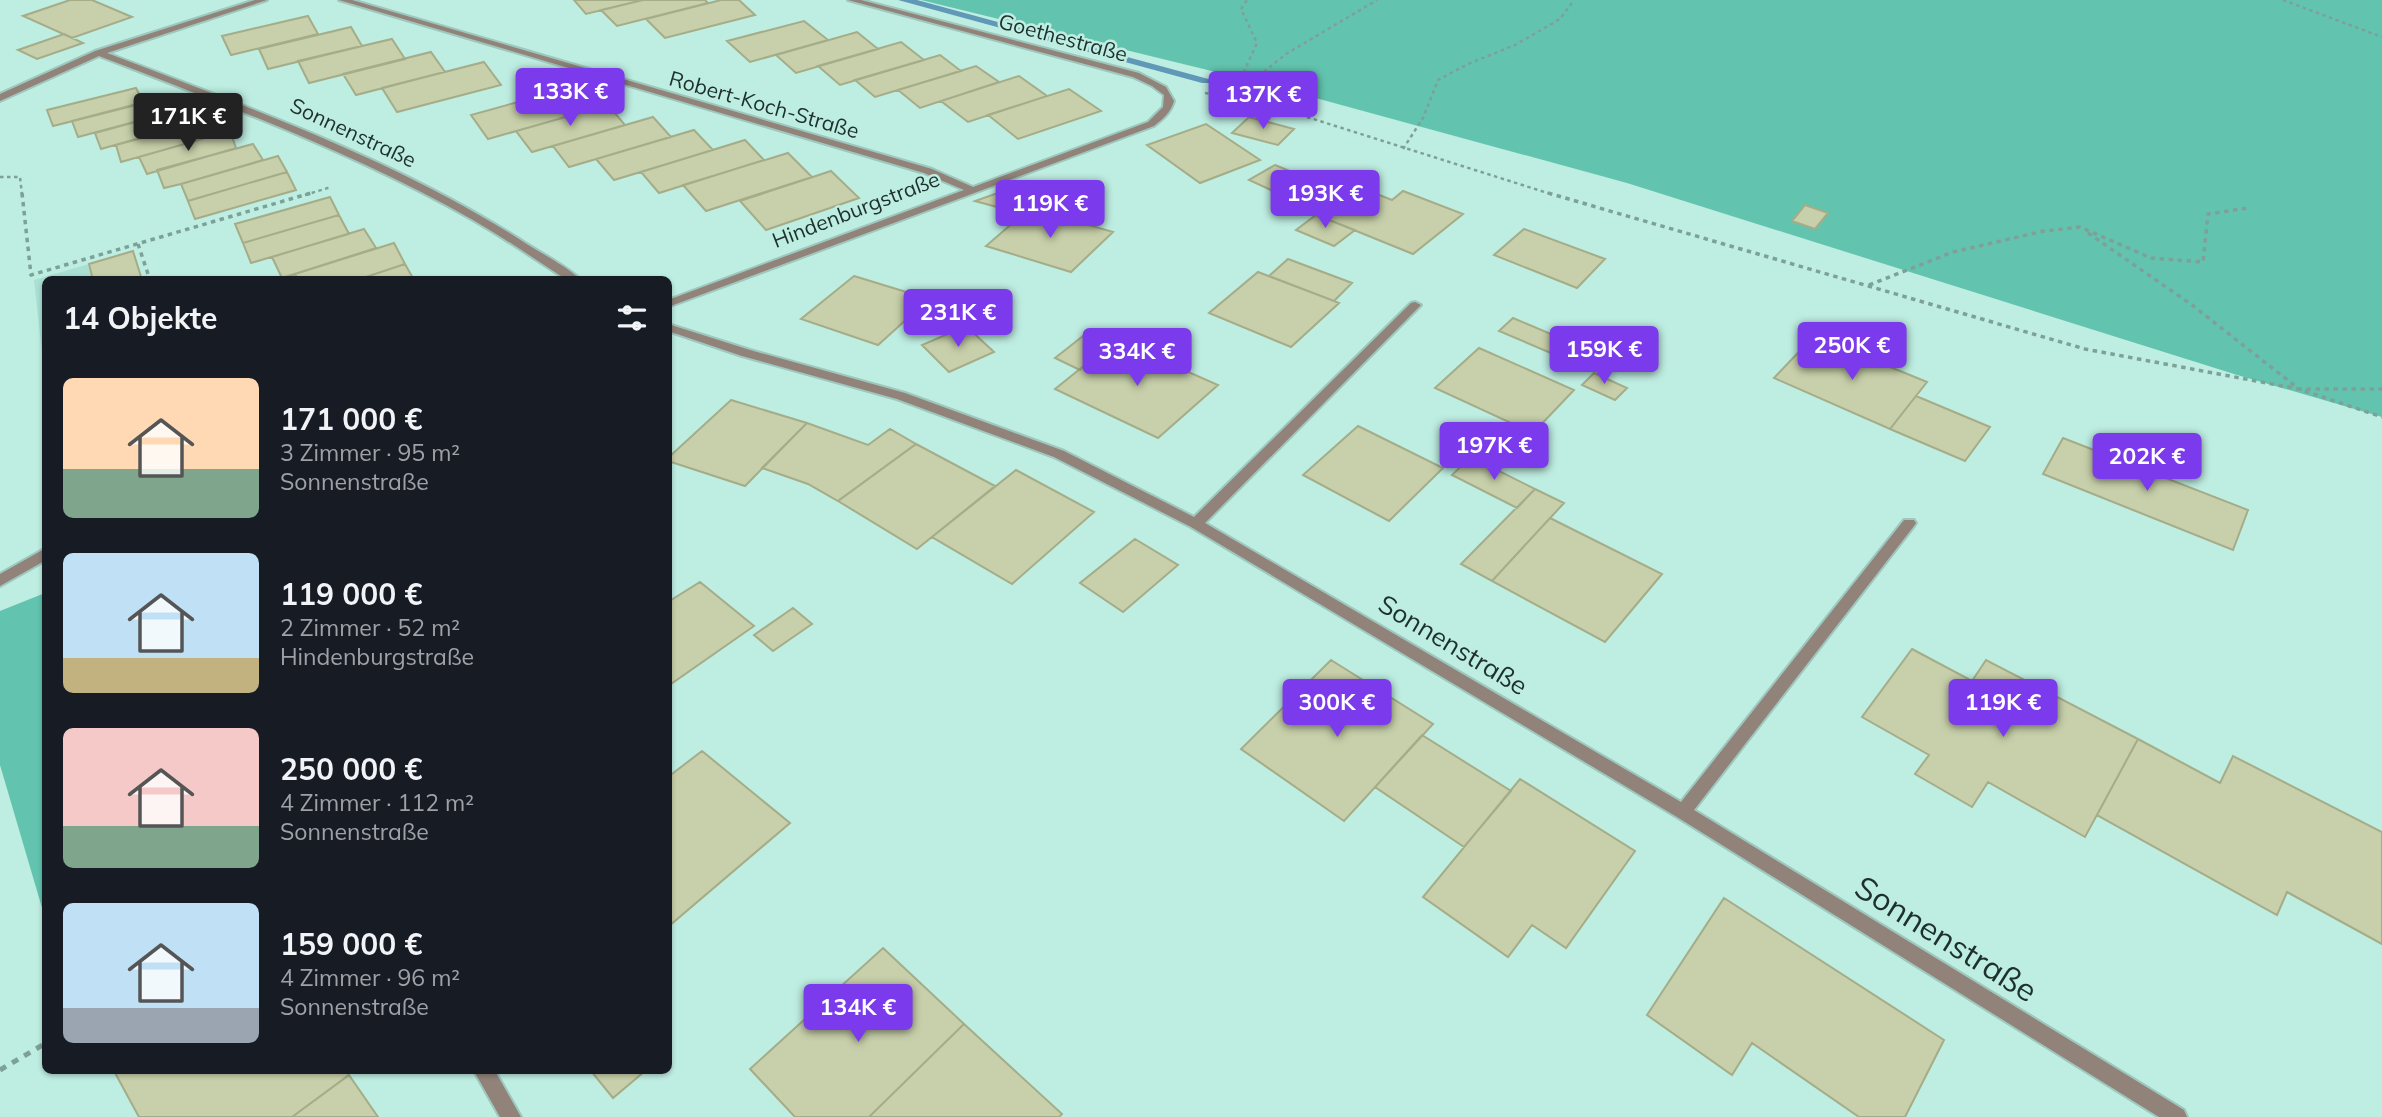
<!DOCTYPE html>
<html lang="de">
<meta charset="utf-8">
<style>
:root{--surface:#171b24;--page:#242831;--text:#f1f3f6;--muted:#9ea1a6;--accent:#7c3aed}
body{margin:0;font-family:Mulish,sans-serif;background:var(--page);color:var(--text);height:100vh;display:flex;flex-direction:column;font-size:26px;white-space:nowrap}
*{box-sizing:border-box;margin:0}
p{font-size:23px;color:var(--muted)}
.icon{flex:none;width:38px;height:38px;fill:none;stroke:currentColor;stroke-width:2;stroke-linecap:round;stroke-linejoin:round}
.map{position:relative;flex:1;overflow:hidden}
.side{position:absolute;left:42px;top:276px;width:630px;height:798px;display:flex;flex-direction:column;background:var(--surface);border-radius:10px;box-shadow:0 2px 5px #0004}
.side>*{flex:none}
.price{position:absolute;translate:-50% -60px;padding:0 16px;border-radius:7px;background:var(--accent);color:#fff;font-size:23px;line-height:46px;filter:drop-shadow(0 2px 4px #0008)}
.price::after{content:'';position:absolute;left:50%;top:42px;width:21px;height:16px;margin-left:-10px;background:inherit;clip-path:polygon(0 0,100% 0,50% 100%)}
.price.on{background:#222;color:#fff}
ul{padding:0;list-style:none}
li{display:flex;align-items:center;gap:21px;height:175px;padding:0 21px}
li span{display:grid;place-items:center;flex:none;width:196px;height:140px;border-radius:10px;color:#555}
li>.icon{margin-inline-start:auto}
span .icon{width:84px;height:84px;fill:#fffc;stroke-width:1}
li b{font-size:30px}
h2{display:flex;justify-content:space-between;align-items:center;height:84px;padding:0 21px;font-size:30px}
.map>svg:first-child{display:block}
.built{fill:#a9e0d3}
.green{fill:#62c4af}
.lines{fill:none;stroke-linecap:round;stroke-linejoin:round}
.stream{fill:#6099b8;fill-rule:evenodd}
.building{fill:#c7d0aa;stroke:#a4ac88;stroke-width:2}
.minor-casing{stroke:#9ec7bd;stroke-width:4}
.path-far2{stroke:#7da198;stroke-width:2.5;stroke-dasharray:3.5 3.5;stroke-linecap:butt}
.path-far1{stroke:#7da198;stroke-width:3.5;stroke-dasharray:4.5 4.5;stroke-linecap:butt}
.path{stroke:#7da198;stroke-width:5;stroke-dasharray:7 7;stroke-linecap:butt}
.minor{fill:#918379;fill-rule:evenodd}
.labels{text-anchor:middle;stroke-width:5;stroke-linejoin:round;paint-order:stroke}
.far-street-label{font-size:21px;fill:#1e302c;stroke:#beede1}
.street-label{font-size:26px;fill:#1e302c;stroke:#beede1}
.near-street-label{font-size:32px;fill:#1e302c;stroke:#beede1}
</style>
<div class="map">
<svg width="2382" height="1117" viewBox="0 0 2382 1117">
<rect width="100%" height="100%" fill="#beede1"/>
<path class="built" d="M89,264l4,16h-47l-1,100 -11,-100z"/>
<path class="green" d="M921,0h1461v417l-148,-43 -607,-191 -366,-100z
M45,593v325l-45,-153v-154z"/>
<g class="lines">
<path class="stream" d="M898,0h19l295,80 -2,3h-8z"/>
</g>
<path class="building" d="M70,0h22l40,17 -60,21 -49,-22z
M574,0h69l-57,14z
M643,0h62l3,3 -91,23 -16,-16z
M721,0h18l16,15 -90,23 -19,-19z
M308,16l10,18 -87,21 -9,-19z
M804,21l24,19 -78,22 -23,-21z
M351,27l11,19 -94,23 -9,-20z
M857,32l21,17 -82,24 -20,-18z
M64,34l19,9 -46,16 -19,-9z
M392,39l13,20 -96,24 -11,-22z
M901,42l23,18 -84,25 -22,-19z
M431,52l14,20 -89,23 -13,-21z
M940,55l21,16 -86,26 -20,-17z
M484,62l17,23 -104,27 -15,-24z
M976,66l23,16 -79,26 -22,-18z
M1019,76l28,20 -79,26 -27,-21z
M136,88l8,15 -91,23 -6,-16z
M1069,89l32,22 -83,28 -30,-24z
M561,90l19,23 -92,26 -17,-24z
M160,98l4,16 -86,23 -6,-16z
M608,105l17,20 -93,27 -16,-21z
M183,109l6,15 -88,25 -6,-16z
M653,117l18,20 -102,30 -16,-21z
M1249,117l45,12 -16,16 -46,-12z
M204,121l9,15 -92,26 -5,-17z
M1206,124l54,36 -60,23 -53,-38z
M694,130l19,20 -99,30 -18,-21z
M230,131l6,17 -89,26 -8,-17z
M745,140l19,20 -105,33 -18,-21z
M253,144l10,16 -82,24 -17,4 -7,-18z
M788,153l24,24 -106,34 -23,-26z
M278,156l9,16 -99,29 -7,-17z
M1275,165l22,9 -26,16 -22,-10z
M831,171l28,27 -93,32 -26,-29z
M287,172l9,18 -101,29 -7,-18z
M1346,182l46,18 11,-9 60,23 -50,40 -106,-43z
M1075,183l23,8 -16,13 -23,-8z
M1006,190l33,10 -16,14 -48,-13z
M330,197l9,18 -96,28 -8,-19z
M1805,205l23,8 -13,16 -23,-8z
M1030,208l83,24 -42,40 -85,-26z
M339,215l10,19 -98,29 -8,-20z
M1316,215l39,15 -21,16 -38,-16z
M364,229l12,19 -94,30 -10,-21z
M1524,229l81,30 -28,29 -83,-33z
M394,243l11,21 -48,16h-58l-4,-6z
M133,251l9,29h-49l-4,-16z
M1288,259l64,24 -18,18 -65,-25z
M405,264l9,16h-57z
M1258,272l76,29 5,2 -48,44 -82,-34z
M854,276l75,23 -51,46 -77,-26z
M1513,318l85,36 -14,13 -85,-36z
M966,326l28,26 -45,20 -27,-27z
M1092,329l24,11 -36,30 -25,-12z
M1814,336l113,46 -37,47 -116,-51z
M1116,340l102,45 -60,53 -103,-49z
M1479,348l95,42 -41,43 -98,-45z
M1594,373l33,15 -12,12 -33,-15z
M1916,396l74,31 -25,34 -75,-32z
M731,400l76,23 -62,63 -77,-25v-3z
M807,423l61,22 22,-16 26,15 -78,57 -30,-17 -46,-16z
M1358,426l85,42 -54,53 -86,-46z
M2063,438l185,72 -15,40 -190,-76z
M916,444l79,42 -78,63 -79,-48z
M1471,457l64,32 -18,19 -65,-33z
M1016,470l78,42 -82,72 -80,-47z
M1535,489l29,14 -72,78 -31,-17z
M1550,518l112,56 -57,68 -113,-61z
M1135,539l43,26 -55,47 -43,-29z
M700,582l54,44 -86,60v-84z
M793,608l19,16 -39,27 -19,-16z
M1912,649l60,32 14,-21 152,79 -53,98 -97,-55 -16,25 -57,-33 14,-19 -67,-38z
M1331,660l102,64 -89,97 -103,-72z
M1422,735l89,56 -47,56 -89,-60z
M2138,739l82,44 13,-27 149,76v112l-95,-52 -10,23 -180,-100z
M702,751l88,72 -121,103 -1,-149z
M1520,779l115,72 -69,97 -34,-23 -24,32 -85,-60z
M1724,898l220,142 -39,77h-46l-107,-74 -20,32 -85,-60z
M883,948l81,76 -95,93h-74l-45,-48z
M964,1024l98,90 -3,3h-190z
M114,1071h232l3,4 -57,42h-153z
M591,1071h54l-32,27z
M349,1075l29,42h-86z"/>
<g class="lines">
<g class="minor-casing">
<path id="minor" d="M255,0h12l-160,53c138,53 287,106 412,186 19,13 45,25 62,41h-14c-31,-20 -61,-41 -94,-60 -118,-67 -247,-115 -374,-164l-99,45v-7l95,-43z
M339,0h13l580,169 41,18 175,-65 15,-15 1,-12 -12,-9 -19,-9 -285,-77h13l278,73 27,14 8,14c-3,11 -11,18 -20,25l-486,181v-7l296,-110 -40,-17z
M1415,302l6,3 -2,2 -214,216 476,279 223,-282h10l2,3 -2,3 -220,284 490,300 3,7h-28l-482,-300 -486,-290 -137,-70 -157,-58 -155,-43 -74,-25v-7l82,26 155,43 159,58 130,66 217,-214z
M46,548v12l-46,26v-12z
M474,1071h21l26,46h-21z"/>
</g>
<path class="path-far2" d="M2283,0l99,37
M1205,93l64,12 285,90
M1231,98l55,-44 91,-54
M1232,98l25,-55 -16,-34 6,-9
M1403,149l20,-31 15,-38 30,-16 47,-19 45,-26 14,-19
M0,177h20l2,18
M305,195l26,-8"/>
<path class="path-far1" d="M22,193l9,82 280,-82
M1548,193l537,156 214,40 83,28
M2088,233l104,72 107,84h83
M138,244l12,36
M1869,285l84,-33 91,-21 36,-4 71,31 52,4 5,-48 40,-6"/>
<path class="path" d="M0,1070l46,-27"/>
<use href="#minor" class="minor"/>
</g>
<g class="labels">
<g class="far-street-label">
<text transform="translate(1063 38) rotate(15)" y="7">Goethestraße</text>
<text transform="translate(764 105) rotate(16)" y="7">Robert-Koch-Straße</text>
<text transform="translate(353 133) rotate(25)" y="7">Sonnenstraße</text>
<text transform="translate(856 210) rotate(-21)" y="7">Hindenburgstraße</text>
</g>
<g class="street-label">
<text transform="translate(1453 645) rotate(31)" y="9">Sonnenstraße</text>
</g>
<g class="near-street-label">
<text transform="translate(1946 939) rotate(32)" y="11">Sonnenstraße</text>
</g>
</g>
</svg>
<b class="price" style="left:570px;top:128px">133K €</b>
<b class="price" style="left:1263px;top:131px">137K €</b>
<b class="price on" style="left:188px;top:153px">171K €</b>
<b class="price" style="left:1325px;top:230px">193K €</b>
<b class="price" style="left:1050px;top:240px">119K €</b>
<b class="price" style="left:958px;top:349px">231K €</b>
<b class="price" style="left:1852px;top:382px">250K €</b>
<b class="price" style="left:1604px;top:386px">159K €</b>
<b class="price" style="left:1137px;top:388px">334K €</b>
<b class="price" style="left:1494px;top:482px">197K €</b>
<b class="price" style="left:2147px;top:493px">202K €</b>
<b class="price" style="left:1337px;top:739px">300K €</b>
<b class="price" style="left:2003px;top:739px">119K €</b>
<b class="price" style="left:858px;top:1044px">134K €</b>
<section class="side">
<h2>14 Objekte<svg class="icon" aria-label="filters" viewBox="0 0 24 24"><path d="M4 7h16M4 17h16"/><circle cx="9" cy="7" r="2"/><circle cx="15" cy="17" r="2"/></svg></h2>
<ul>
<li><span style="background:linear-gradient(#ffd9b3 65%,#7fa58c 0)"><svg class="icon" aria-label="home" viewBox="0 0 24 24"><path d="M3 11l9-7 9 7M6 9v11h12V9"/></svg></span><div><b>171 000 €</b><p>3 Zimmer · 95 m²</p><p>Sonnenstraße</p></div></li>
<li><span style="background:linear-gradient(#bfe0f5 75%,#c2b280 0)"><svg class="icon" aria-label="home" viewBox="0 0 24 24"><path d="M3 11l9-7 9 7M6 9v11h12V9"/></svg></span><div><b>119 000 €</b><p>2 Zimmer · 52 m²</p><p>Hindenburgstraße</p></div></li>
<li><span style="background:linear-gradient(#f6c9c9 70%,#7fa58c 0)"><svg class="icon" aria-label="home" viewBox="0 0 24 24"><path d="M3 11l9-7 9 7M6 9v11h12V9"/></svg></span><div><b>250 000 €</b><p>4 Zimmer · 112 m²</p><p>Sonnenstraße</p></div></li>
<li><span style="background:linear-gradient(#bfe0f5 75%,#9aa5b1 0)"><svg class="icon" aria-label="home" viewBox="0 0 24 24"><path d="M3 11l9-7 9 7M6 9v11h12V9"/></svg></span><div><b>159 000 €</b><p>4 Zimmer · 96 m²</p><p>Sonnenstraße</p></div></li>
</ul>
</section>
</div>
